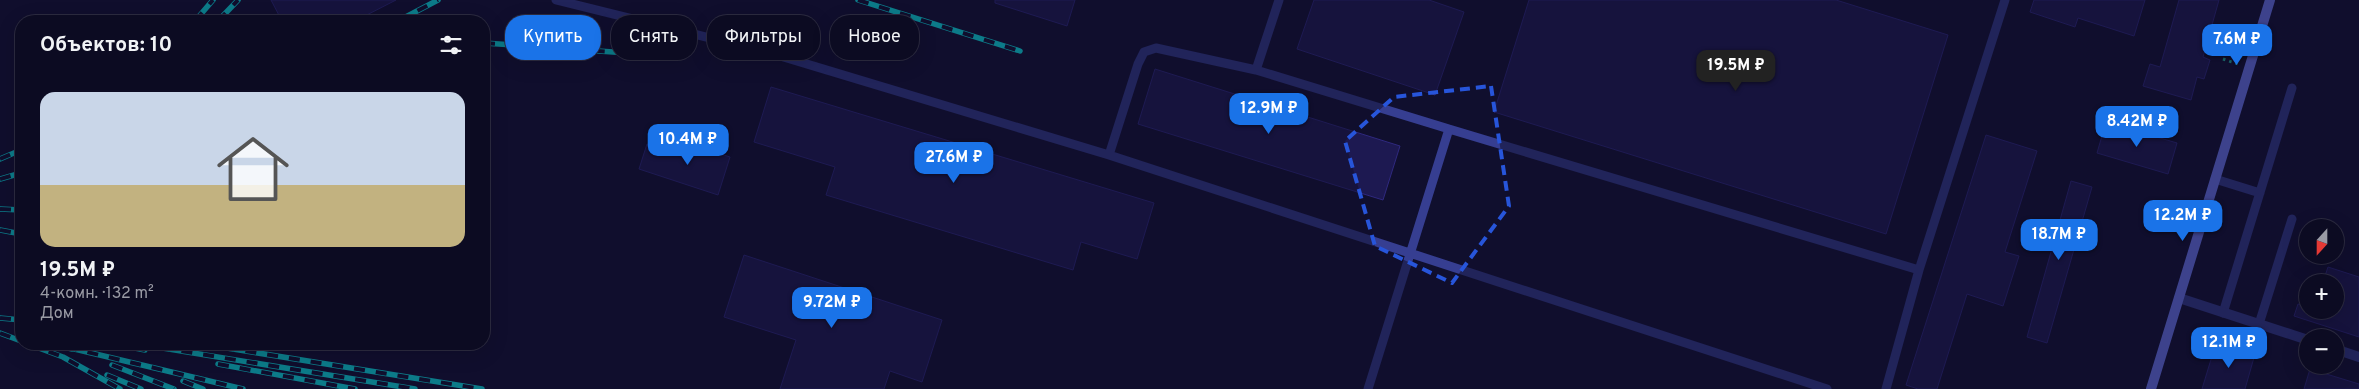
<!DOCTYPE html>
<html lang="ru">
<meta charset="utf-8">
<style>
:root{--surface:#0c0b22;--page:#15142a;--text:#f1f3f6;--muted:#9a9ba5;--line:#2c2b40;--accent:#1a73e8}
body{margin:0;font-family:Overpass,sans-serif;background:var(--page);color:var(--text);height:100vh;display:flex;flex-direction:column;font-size:19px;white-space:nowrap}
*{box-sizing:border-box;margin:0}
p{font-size:16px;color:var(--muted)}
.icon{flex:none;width:28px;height:28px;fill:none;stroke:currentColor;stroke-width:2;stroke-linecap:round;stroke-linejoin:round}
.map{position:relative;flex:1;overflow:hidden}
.sheet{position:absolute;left:15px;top:15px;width:475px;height:335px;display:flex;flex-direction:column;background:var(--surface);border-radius:20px;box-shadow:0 5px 20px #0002,0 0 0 1px var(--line)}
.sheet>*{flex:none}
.banner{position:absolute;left:505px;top:15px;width:475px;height:45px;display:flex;gap:10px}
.needle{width:32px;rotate:201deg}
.fabs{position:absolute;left:2299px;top:219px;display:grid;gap:10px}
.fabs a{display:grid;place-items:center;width:45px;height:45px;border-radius:50%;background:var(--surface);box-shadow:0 5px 20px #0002,0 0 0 1px var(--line);font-size:25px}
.price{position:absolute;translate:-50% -42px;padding:0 11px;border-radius:10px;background:var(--accent);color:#fff;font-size:16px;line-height:32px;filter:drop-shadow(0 1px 2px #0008)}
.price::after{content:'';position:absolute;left:50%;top:30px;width:15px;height:11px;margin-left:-8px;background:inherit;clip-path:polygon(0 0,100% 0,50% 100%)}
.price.current{background:#222;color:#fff}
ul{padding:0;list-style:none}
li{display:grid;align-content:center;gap:10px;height:265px;padding:0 25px}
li+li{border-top:1px solid var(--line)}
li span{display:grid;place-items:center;height:155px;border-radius:15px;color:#555}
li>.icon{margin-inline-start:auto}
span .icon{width:90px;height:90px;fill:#fffc;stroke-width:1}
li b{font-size:21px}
h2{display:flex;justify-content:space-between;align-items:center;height:60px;padding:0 25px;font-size:21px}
.tag{padding:0 18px;border-radius:20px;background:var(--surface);box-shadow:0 5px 20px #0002,0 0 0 1px var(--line);font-size:18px;line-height:45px}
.tag.current{background:var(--accent);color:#fff}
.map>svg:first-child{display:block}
.building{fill:#1d1951;stroke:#2f297f}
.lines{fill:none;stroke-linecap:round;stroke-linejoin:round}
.path{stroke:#24caab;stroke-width:3;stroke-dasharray:2.5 4;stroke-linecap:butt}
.lane{stroke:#363e91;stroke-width:9}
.street{stroke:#363e91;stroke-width:10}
.secondary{stroke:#7381ff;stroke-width:10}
.rail-casing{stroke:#08fff9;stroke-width:5.5}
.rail{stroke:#100f2e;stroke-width:4;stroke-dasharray:11;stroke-linecap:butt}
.marked{fill:none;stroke:#2755da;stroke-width:4;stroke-dasharray:10 6;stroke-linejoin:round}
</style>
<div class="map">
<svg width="2359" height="389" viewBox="0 0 2359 389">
<rect width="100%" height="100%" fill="#100f2e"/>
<path class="building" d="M271,0h125l-41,21h-73z
M995,0h80l-8,26 -72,-23z
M1314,0h115l35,12 -29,83 -138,-46z
M1529,0h307l112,35 -62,199 -392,-122z
M2034,0h111l-11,36 -56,-18 -3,9 -45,-15z
M2179,0h40l-16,57 7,3 -6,19 -7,-2 -6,23 -48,-14 7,-22 10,3z
M1155,69l245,77 -17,54 -245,-76z
M771,87l383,116 -17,56 -56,-17 -8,28 -247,-75 9,-28 -81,-25z
M2106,122l71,21 -9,31 -71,-21z
M1986,135l51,16 -32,101 14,4 -16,50 -36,-12 -30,95h-19l-12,-4z
M683,141l47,16 -12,38 -79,-26 8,-25 31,10z
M2071,181l21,6 -45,156 -20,-6z
M744,255l198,65 -20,62 -32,-11 -6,18h-104l16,-49 -72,-23z
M2328,267l31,10v60l-65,-21 4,-12 10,3v3h27v-28h-12z
M2216,343l39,11 -10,35h-43z
M2310,369l49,15v5h-55z"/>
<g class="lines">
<path class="path" d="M2223,59l15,5"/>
<path class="lane" d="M556,0l211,52 342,103 718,234
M1256,70l23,-70
M1109,155l29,-91 6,-12 12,-4 100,22 193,59
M2215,179l45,14
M2223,313l69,-225
M2259,324l33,-105
M1368,389l81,-260 470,141
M1886,389l33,-119 86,-270"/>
<path class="street" d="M2179,298l129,42
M2335,349l24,8"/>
<path class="secondary" d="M2151,389l119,-389"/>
<g class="rail-casing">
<path id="rail" d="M858,0l162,51
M195,21l18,-21
M218,21l20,-21
M398,21l40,-21
M484,43l187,13
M0,159l21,-9
M0,179l21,-6
M0,209l21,1
M0,230l21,4
M0,318l21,2
M0,333l21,8
M28,344l35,13 57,32
M53,344l19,5
M115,344l30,6
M138,344l277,45
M202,344l280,45
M66,347l177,42
M218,364l137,25
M112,365l62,24
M107,375l34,14
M183,381l20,8"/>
</g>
<use href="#rail" class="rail"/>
</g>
<path d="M0 0H2359V389H0ZM1491,86l18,120 -57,77 -77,-37 -30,-105 49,-44z" fill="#100f2e" fill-opacity=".55" fill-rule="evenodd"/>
<path class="marked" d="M1491,86l18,120 -57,77 -77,-37 -30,-105 49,-44z"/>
</svg>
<div class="fabs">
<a><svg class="needle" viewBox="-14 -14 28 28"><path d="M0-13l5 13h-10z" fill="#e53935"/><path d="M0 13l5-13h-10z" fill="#9a9ba5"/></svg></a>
<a>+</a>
<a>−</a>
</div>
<b class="price" style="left:2237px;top:66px">7.6M ₽</b>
<b class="price current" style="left:1736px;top:92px">19.5M ₽</b>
<b class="price" style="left:1269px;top:135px">12.9M ₽</b>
<b class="price" style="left:2137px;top:148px">8.42M ₽</b>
<b class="price" style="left:688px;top:166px">10.4M ₽</b>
<b class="price" style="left:954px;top:184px">27.6M ₽</b>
<b class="price" style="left:2183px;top:242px">12.2M ₽</b>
<b class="price" style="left:2059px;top:261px">18.7M ₽</b>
<b class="price" style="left:832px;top:329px">9.72M ₽</b>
<b class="price" style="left:2229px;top:369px">12.1M ₽</b>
<div class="banner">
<a class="tag current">Купить</a>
<a class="tag">Снять</a>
<a class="tag">Фильтры</a>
<a class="tag">Новое</a>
</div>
<section class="sheet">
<h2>Объектов: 10<svg class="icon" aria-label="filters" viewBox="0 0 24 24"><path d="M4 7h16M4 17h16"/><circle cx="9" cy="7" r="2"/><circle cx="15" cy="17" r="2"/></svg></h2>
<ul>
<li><span style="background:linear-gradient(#c9d6e8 60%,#c2b280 0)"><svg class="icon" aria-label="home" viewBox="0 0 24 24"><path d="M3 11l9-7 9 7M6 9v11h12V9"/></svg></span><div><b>19.5M ₽</b><p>4-комн. · 132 m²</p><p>Дом</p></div></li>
</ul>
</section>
</div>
